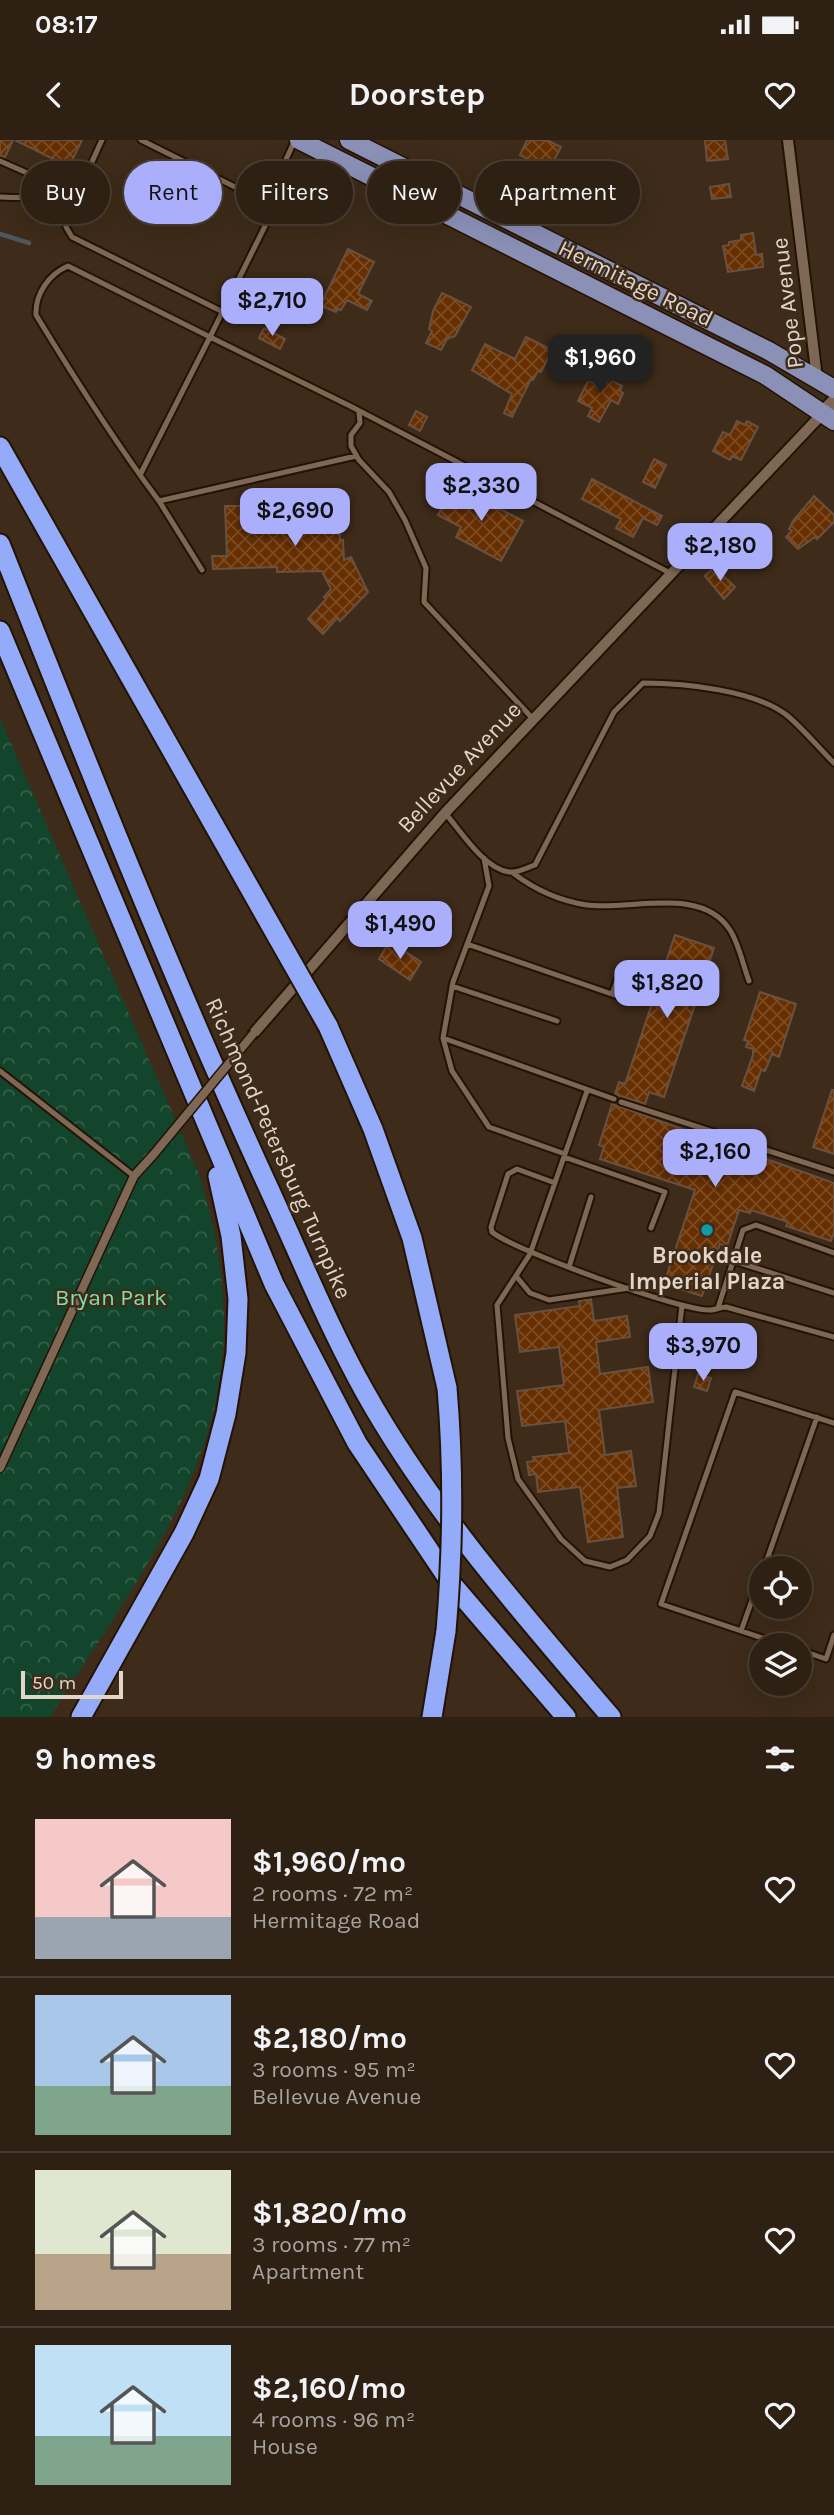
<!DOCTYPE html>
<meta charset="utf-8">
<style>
:root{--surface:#2e2013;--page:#3a2d21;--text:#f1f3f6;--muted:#a7a3a0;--line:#493e33;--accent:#abaffb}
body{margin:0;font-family:Karla,sans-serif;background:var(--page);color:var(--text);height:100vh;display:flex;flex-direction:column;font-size:26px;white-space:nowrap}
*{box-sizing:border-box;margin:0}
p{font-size:23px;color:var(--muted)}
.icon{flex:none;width:38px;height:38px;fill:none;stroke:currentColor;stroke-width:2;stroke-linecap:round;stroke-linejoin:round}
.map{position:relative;height:1577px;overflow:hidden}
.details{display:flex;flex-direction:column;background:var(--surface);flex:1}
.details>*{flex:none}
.top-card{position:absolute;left:21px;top:21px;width:793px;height:63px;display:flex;gap:14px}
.buttons{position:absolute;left:749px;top:1416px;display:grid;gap:14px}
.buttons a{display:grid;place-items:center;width:63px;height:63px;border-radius:50%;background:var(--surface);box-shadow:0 7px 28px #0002,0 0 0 2px var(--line);font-size:35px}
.scale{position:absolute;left:21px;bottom:18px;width:102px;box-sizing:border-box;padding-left:7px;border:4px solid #e2d6cb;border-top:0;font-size:19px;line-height:24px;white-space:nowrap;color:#e2d6cb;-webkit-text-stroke:5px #3e2b19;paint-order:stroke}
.price{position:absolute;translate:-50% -60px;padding:0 16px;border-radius:14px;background:var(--accent);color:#111;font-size:23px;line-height:46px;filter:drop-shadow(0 2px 4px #0008)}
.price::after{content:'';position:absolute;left:50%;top:42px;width:21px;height:16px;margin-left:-10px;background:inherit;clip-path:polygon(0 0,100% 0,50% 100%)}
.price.active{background:#222;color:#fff}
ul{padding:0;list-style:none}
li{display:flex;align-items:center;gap:21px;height:175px;padding:0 35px}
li+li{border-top:2px solid var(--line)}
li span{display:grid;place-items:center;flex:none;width:196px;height:140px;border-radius:0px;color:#555}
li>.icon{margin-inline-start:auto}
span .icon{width:84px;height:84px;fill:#fffc;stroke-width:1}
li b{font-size:30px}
h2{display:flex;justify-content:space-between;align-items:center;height:84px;padding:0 35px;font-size:30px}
.chip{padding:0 24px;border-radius:32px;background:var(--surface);box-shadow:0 7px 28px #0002,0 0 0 2px var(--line);font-size:24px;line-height:63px}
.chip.active{background:var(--accent);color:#111}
.status{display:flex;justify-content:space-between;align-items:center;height:49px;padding:0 35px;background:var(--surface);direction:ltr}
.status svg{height:19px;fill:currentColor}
header{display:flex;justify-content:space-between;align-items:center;height:91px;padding:0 35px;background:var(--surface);font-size:32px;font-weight:700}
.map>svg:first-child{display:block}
.park{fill:url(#park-crowns)}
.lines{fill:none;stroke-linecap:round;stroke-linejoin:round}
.stream{stroke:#4c575e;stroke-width:4.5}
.building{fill:url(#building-cross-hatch);stroke:#695142;stroke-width:2}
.service-casing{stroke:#241303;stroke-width:9}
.pedestrian-casing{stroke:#241303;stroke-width:11}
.minor-casing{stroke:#241303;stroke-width:14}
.tertiary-casing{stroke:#241303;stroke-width:18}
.primary-casing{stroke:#241303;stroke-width:21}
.motorway-casing{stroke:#241303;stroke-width:23}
.service{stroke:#7e6855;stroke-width:5}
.pedestrian{stroke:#7e6855;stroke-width:8}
.minor{stroke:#7e6855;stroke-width:10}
.tertiary{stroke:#7e6855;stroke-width:14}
.primary{stroke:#8b90b7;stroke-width:18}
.motorway{stroke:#94abf9;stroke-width:19}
.pedestrian-bridge-casing{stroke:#241303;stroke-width:11;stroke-linecap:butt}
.motorway-bridge-casing{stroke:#241303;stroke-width:23;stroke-linecap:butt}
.pedestrian-bridge{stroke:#7e6855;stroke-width:8}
.motorway-bridge{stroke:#94abf9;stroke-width:19}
.culture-dot{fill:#0f9aa8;stroke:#3e2b19;stroke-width:2.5}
.labels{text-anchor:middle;stroke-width:5;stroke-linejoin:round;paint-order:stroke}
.street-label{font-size:23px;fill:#e2d6cb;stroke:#3e2b19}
.poi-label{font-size:23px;font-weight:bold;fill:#e2d6cb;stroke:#3e2b19}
.park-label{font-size:23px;fill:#7be3aa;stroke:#3e2b19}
</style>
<div class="status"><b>08:17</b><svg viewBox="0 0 49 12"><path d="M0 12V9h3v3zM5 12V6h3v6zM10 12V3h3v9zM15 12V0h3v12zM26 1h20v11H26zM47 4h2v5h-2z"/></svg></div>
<header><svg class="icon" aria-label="back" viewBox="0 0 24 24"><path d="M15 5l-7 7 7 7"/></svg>Doorstep<svg class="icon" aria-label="heart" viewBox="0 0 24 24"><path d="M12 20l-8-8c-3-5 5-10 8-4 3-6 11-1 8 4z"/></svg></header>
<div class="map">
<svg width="834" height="1577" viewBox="0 0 834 1577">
<defs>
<pattern id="park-crowns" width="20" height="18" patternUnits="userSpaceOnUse" patternTransform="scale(1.75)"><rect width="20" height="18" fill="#13452c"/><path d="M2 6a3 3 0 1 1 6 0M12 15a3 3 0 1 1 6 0" fill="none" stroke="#355f49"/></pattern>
<pattern id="building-cross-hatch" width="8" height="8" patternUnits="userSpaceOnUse" patternTransform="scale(1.75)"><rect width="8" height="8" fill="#672f00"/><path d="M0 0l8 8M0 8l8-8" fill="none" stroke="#7c4c24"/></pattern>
</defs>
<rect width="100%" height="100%" fill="#3e2b19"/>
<path class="park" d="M0,578l199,456c74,235 -29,355 -149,543h-50z"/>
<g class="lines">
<path class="stream" d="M0,94l29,9"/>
</g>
<path class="building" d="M0,0h13l-8,17 -5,-1z
M15,0h67l-13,27z
M527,0h20l14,7 -12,23 -29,-15z
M705,0h20l3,19 -21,2z
M586,29l36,18 -8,15 -30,-15 3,-5 -6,-3z
M729,44l2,13 -19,2 -2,-12z
M753,93l3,22 6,-1 1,13 -35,5 -5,-26 6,-1v-3l12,-2v-5z
M348,109l26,13 -16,32 14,7 -5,9 -20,-10 -6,10 -3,-1 -2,3 -14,-6v-4z
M442,153l29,14 -16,29 -8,3 -6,11 -15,-7 6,-12 -3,-2 4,-18z
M264,188l21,11 -5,10 -21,-11z
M526,197l26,13 -11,22 -3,-1 -5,9 -2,-1 -19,38 -8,-4 8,-19 -40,-24 13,-26 30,15z
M593,231l29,15 -2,5 3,2 -5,11 -7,-4 -12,22 -11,-6 4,-8 -14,-7z
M416,271l11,6 -7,14 -11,-6z
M737,281l8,4 2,-4 11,6 -17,33 -9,-4 -2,4 -17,-9 10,-19 7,3z
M654,319l12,6 -11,23 -12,-6z
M592,339l70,37 -5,9 -14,-7 -10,19 -17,-9 5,-9 -39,-20z
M454,345l69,36 -22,40 -45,-24 5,-10 -23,-12z
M814,356l20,19v7l-17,17 -2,-2 -17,12 -12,-12 6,-6 -3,-2 4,-8z
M338,357l2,43h3l1,20 7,-3 17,35 -28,29 -3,-3 -14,16 -15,-15 18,-20 -2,-2 7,-8 -9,-18 -45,1v-5l-64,2 -1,-13h15l-2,-50h17v-4z
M714,427l21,20 -11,12 -19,-23z
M675,795l39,13 -50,149 -15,-5 -4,12 -30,-10 4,-12 6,2z
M390,801l31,21 -11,18 -31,-21z
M760,852l36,12 -17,53 -7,-3 -7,17 -4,-1 -7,21 -12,-5 11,-31v-6l-7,-2 2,-6 -4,-1z
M832,950h2v64l-21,-7z
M612,964l222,79v49l-3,9 -45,-15 2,-4 -37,-12 -1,3 -11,-3 -12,36 -7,-2 -18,52 -38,-12 31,-94 -95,-31 4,-12 -5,-2z
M591,1159l3,22 33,-5 3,21 -34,5 4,32 48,-7 5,35 -54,8 6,45 26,-4 5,35 -19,2 6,49 -35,5 -8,-55 -42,5 -2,-18 -7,1 -2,-13 7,-1 -1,-4 36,-4 -4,-32 -43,5 -5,-35 47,-6 -5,-38 -39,5 -5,-37 65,-9 -1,-5z
M698,1234l13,4 -4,13 -13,-4z"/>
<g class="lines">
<g class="service-casing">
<path id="service" d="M141,0l132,66
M295,0l-13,28 -13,50 -59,119 140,69 322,168
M0,21l68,30
M68,51l2,24 -4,12 6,10 151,75
M0,57c20,1 66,3 79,-13 10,-12 16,-30 23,-44
M359,272l1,11 -9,12v11l8,14 30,32 16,28 21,48 -2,34 110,118
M140,335l70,-138 -142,-71c-19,8 -33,28 -32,49 39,64 78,126 123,186l197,-45
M159,361l43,69
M445,673c16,18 39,56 64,59 9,1 17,-4 26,-7l79,-153 29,-29c40,0 114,7 146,34 16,14 30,31 45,46
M484,718l5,28 -36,96 -10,56 9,33 37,56 76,27
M513,733c21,16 47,28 74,32 43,6 114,-20 143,25 9,14 13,35 19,51
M467,804l165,57 6,-16 -3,-5 -12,-3 -6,3 -5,14
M452,846l105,35
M443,898l171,61
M0,931l134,105
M587,951l-57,163 -33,51 11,133 10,41 43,60 24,22 25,6 17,-7 23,-24 9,-23 23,-208
M621,962l108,35
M738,1001l96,31
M564,1017l101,35 -14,36
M555,1043l-38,-14 -9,5 -17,53 1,5c21,18 191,80 218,78 5,0 11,-3 16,-3l108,30
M734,1121l100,32
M569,1127l22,-70
M516,1136l14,17 19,7 80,-12
M718,1168l25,-78 13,-5 78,28
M764,1428l53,-151
M741,1491l20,-56
M783,1505l-122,-41 74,-212 99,31
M800,1510l26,9 8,-24"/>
</g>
<g class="pedestrian-casing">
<path id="pedestrian" d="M0,1328l134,-292 20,-22"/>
</g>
<g class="minor-casing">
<path id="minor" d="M788,0l29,238
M254,893l191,-220 379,-401"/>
</g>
<g class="tertiary-casing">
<path id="tertiary" d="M824,272l10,-10"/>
</g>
<g class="primary-casing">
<path id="primary" d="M299,0l466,235 69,46
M349,0l420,211 65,38"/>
</g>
<g class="motorway-casing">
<path id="motorway" d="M0,307l278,491
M0,404c85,214 169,427 265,636 33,71 62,144 100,212 66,118 158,222 246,325
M0,491l274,653 83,159 94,140 115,134
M328,886l45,103 39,109 35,150
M81,1577l103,-184 25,-54 17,-65 10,-61 2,-54 -7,-63 -13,-60
M432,1577l14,-86"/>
</g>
<use href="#service" class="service"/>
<use href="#pedestrian" class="pedestrian"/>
<use href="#minor" class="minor"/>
<use href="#tertiary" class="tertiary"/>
<use href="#primary" class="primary"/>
<use href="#motorway" class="motorway"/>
<g class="pedestrian-bridge-casing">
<path id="pedestrian-bridge" d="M154,1014l100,-121"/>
</g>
<g class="motorway-bridge-casing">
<path id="motorway-bridge" d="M278,798l50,88
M446,1491c7,-81 8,-161 1,-243"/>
</g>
<use href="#pedestrian-bridge" class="pedestrian-bridge"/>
<use href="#motorway-bridge" class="motorway-bridge"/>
</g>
<circle class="culture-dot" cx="707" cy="1090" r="7"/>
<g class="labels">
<g class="street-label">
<text transform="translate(636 143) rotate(26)" y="8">Hermitage Road</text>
<text transform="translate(787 163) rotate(-97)" y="8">Pope Avenue</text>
<text transform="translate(459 627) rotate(-47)" y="8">Bellevue Avenue</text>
<text transform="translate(279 1008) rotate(66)" y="8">Richmond-Petersburg Turnpike</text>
</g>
<g class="poi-label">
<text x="707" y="1123">Brookdale<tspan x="707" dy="26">Imperial Plaza</tspan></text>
</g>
<g class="park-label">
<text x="111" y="1165">Bryan Park</text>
</g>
</g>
</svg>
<div class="buttons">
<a><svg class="icon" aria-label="locate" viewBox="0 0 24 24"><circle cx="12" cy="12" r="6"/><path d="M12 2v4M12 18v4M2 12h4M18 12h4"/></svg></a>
<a><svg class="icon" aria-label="layers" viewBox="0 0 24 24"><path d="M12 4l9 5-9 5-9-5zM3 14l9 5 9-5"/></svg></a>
</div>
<div class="scale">50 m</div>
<b class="price" style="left:272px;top:198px">$2,710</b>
<b class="price active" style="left:600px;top:255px">$1,960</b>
<b class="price" style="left:481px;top:383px">$2,330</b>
<b class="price" style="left:295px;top:408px">$2,690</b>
<b class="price" style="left:720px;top:443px">$2,180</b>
<b class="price" style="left:400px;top:821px">$1,490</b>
<b class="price" style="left:667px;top:880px">$1,820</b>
<b class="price" style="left:715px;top:1049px">$2,160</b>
<b class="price" style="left:703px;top:1243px">$3,970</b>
<div class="top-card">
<a class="chip">Buy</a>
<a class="chip active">Rent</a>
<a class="chip">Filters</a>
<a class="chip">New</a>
<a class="chip">Apartment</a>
</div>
</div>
<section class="details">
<h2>9 homes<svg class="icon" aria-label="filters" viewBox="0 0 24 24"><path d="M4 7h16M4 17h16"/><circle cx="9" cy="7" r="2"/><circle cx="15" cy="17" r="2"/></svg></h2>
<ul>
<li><span style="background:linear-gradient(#f6c9c9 70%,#9aa5b1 0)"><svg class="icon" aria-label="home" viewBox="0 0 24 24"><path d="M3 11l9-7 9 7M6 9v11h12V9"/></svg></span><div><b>$1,960/mo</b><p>2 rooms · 72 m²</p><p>Hermitage Road</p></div><svg class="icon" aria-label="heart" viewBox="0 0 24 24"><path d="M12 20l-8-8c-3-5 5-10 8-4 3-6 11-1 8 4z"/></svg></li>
<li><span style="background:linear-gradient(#a9c7e8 65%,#7fa58c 0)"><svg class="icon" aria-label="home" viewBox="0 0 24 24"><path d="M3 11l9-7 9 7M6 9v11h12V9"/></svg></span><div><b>$2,180/mo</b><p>3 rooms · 95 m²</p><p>Bellevue Avenue</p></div><svg class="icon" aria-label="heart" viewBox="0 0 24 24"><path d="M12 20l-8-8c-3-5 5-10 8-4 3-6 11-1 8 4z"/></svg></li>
<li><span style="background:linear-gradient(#dfe7d0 60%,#b9a48a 0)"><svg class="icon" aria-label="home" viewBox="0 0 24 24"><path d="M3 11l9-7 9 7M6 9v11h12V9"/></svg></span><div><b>$1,820/mo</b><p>3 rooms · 77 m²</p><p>Apartment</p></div><svg class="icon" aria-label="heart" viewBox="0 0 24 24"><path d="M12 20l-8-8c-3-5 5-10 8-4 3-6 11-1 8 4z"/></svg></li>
<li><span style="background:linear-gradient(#bfe0f5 65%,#7fa58c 0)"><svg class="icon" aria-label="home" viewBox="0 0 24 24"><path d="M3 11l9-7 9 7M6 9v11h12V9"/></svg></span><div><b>$2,160/mo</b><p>4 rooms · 96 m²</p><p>House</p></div><svg class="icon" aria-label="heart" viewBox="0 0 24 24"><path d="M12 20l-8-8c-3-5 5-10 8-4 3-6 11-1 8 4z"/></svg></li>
</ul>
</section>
